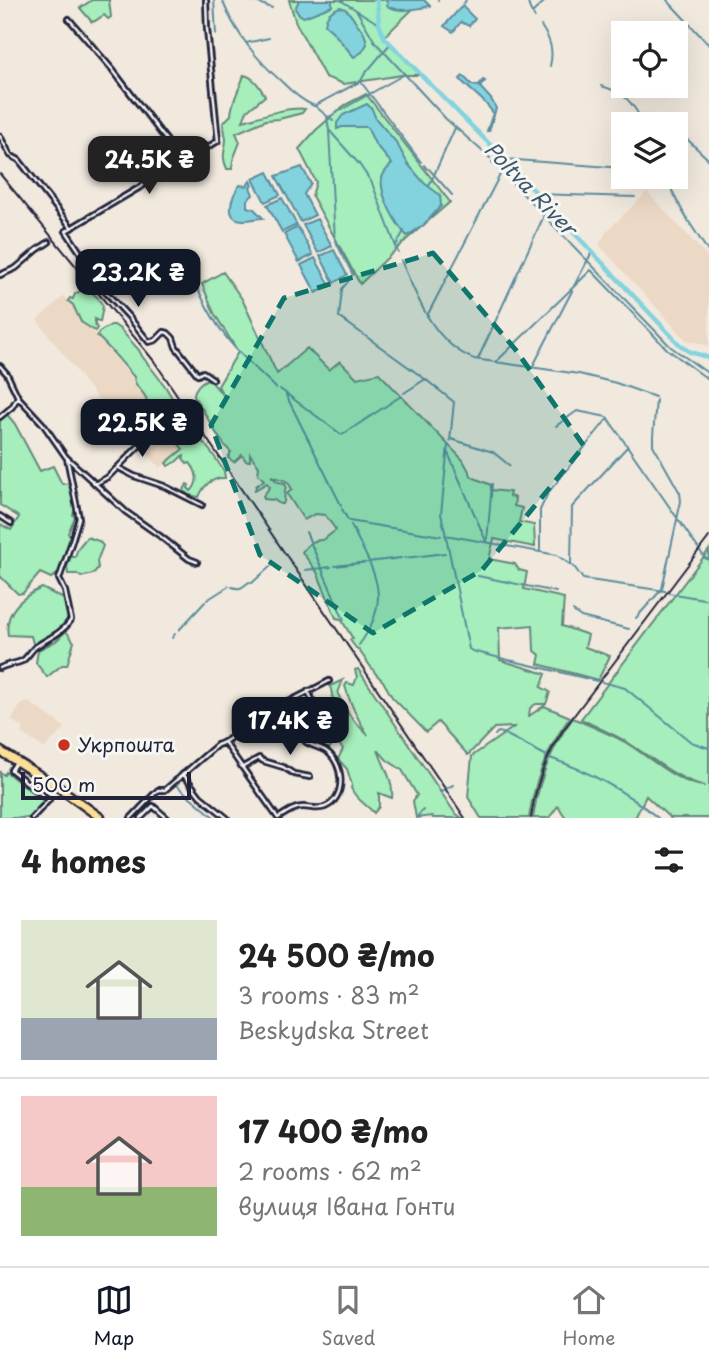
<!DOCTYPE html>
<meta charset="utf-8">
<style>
:root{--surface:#fff;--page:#f6f6f6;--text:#222;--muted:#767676;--line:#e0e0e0;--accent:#111827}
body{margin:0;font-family:"Playpen Sans",sans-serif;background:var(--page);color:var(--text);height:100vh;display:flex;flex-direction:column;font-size:26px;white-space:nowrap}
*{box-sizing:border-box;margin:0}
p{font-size:23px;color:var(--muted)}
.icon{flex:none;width:38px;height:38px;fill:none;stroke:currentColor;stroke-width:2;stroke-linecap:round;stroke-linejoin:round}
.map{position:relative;height:818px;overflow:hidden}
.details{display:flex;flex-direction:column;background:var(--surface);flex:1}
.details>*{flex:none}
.tools{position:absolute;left:611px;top:21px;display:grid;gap:14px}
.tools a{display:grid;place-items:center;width:77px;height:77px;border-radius:0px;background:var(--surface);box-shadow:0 7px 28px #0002;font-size:35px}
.scale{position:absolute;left:21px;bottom:18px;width:170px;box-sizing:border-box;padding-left:7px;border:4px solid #22223b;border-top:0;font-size:19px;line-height:24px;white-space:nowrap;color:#22223b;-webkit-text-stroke:5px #f6f6f2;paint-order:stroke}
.price{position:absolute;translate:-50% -60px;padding:0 16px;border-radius:14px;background:var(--accent);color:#fff;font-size:23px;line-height:46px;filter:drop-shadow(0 2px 4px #0008)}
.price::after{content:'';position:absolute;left:50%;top:42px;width:21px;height:16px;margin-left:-10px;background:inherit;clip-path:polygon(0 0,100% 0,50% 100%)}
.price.selected{background:#222;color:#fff}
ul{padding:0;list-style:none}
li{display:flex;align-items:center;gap:21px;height:175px;padding:0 21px}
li+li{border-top:2px solid var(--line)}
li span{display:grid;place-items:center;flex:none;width:196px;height:140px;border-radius:0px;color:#555}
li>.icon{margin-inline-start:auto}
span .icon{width:84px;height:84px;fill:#fffc;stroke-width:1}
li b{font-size:30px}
h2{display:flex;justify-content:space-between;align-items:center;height:84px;padding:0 21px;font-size:30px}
.tab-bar{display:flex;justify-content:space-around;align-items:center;height:98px;border-top:2px solid var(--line);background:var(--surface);font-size:19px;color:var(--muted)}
.tab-bar a{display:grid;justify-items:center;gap:4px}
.tab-bar .selected{color:var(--accent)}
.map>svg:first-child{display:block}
.built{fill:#ebd9c5}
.green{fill:#a6eebb;stroke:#64887b;stroke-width:2}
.water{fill:#83d3de;stroke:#5c8c9d;stroke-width:2}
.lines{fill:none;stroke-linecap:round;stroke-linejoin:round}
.stream{stroke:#5c8c9d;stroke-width:2}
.river{stroke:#83d3de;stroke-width:4.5}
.minor-casing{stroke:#22223b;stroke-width:8}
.primary-casing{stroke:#22223b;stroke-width:12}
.minor{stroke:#f6f6f2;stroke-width:2.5}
.primary{stroke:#fdde96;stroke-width:7}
.rail{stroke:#22223b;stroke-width:2}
.marked{fill:#0f766e;fill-opacity:0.2;stroke:#0f766e;stroke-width:5;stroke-dasharray:14 9;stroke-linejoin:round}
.poi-dot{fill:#c8321e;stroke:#f6f6f2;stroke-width:2.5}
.labels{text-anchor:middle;stroke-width:6;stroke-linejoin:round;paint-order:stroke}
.poi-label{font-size:19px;fill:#22223b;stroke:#f6f6f2;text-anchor:start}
.water-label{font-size:21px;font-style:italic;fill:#3f576c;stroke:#f6f6f2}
</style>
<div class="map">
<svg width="709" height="818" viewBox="0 0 709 818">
<rect width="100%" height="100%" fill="#f1e9de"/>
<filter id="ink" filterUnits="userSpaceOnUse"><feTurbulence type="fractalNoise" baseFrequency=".0143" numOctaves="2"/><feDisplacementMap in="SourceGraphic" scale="14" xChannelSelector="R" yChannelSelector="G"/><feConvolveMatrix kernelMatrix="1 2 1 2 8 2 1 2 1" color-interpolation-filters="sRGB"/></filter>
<g filter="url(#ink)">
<path class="built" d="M647,192l62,66v88l-23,-6 -87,-95 7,-13z
M64,296l79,95 42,58 -25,19 -15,-17 -11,-18 -17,-9 -80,-104z
M25,702l2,1 1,-1 26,17 11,9 -21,20 -23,-15 3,-5 -13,-8 9,-14z"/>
<path class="green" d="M92,0h17l2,17 -3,2 -4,-4 -9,6 -3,1 -12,-14z
M289,0h124l4,5 -33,32 36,38h-18l-58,9 -19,-7 -29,-54z
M244,75c10,2 16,12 21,21l-18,15 -4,10c15,-4 47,-15 62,-12l-3,4 -23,6 -13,1 -30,13 4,9 -7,18 -1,9h-5c-6,-14 -2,-16 -1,-29 0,-6 -3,-11 -2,-18l7,-7c1,-16 9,-26 13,-40z
M366,94l84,108 -44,38 -46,44 -48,-88 4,-14 -17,-33 17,-19 29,-25z
M223,272l19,27 35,75 30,-26 22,22 11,-9 17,17 22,-5 84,87 9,17 19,8v5l19,2 -1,4 6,2 -1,8 8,2 -3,14 15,3 1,22 -41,-8 -5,20 26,5 4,6 8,2 -3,17 40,9 -2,28 26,9 -3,12 25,9 -12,24 -60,-16 2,-9 -6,-5 -1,-25 -34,3 1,32 46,14 -5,13 9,5 -4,12h-10l-6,4 -1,8 15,-10 26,11c-22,30 -36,64 -41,101h-48l-13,-21 4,-41 42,-29 -20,1 -26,27 -30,-33 -12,10 -34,-35 -9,-16 -7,-7 -18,-25 -2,-1 -6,-8 3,-1 -12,-20 -5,-1 -19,-46 -15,-20c6,-8 11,-13 21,-12l13,-10 -11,-15 -10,-1 -11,6 -17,-26 5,-5 -5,-8 -16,-5 7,6 7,1 1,4c-3,6 0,12 -3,17h-3l-6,-4 -10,-1 -1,-3 7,-9 -3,-4 -12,7 1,-4 8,-6 -6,-6 1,-7 -9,-13v7h-4l-4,-6 -8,7 -6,-4 3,-6c-15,-13 -24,-39 -37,-55 -1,-8 8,-17 15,-18l14,16 -5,-9 20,-34 -24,-39 -12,-29z
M84,289h4l10,9 5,8 -3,16 -5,-3v6l2,3 -2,3 -14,-9 -8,-17 -5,-4 2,-3 3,1 2,-5z
M111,325h3l6,4 19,21 3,6 23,30 9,15 10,10 18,30 10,12 12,18 1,7c-14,0 -21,7 -26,19l-11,-2 -4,-5 3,-6 2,1 -1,3 3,3c9,-9 6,-20 -1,-28l-3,1 -4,-6 1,-2h-2l-5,5 -9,5 -2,-3 17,-14 -10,-12 -8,-15 -16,-17 -4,-1 -5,6 -1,-3 8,-6c-2,-10 -13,-13 -13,-24 -12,-14 -23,-28 -37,-41l2,-4z
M6,413l9,11 25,47 13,-5 9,18 9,-1 5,23 -3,9 2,2 -7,16 3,4 -12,36 -8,5 -11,-5 -17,20 -5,1 -18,-18v-52l11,6 8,-13 -19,-12v-87z
M87,537l12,4 4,5 -6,15 1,7 -5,6 -12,3 -4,-3h-9l-1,-7 4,-10h4l3,-9z
M709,550v268h-39l-24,-22 -11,22h-69l-8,-12 -9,12h-16c5,-37 18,-70 40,-100 17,8 35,15 50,23 23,13 55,44 82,45 -29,-7 -53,-28 -78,-44 -15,-9 -31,-15 -46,-23z
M42,588l22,11 4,19 -7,9 -27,20 -3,-11 -23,-1c-4,-24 15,-39 34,-47z
M66,631l8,11 -7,23h-5l-15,12 -11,-14 2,-13 18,-9z
M358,669l97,144 7,5h-29l-1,-2 -16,2 -3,-17 4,-6 -15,-25 -15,-10 -9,-10c5,15 16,31 14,48l-13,-5v14l-5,6c-8,-9 -19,-14 -23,-25l1,-3 -5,-16 -9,-10 5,-10 -4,-5h-6l-6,6c-5,-2 -12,-4 -16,-8 -5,-4 -16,-25 -18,-32l12,8h7l4,5 7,-1 13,3c-2,-13 -2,-26 -6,-39l13,-6 -5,13c5,16 17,30 30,42 -10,-15 -18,-31 -23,-49l2,-3 7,2 3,-8 -2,-7z
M0,772l4,3 2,-3 41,32 -12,14h-35z"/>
<path class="water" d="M299,0h33v6l-28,11 -4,-2 -5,-6z
M388,0h36l6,6c-15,3 -29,7 -43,0z
M462,6l13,13 -6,7 -8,-4 -8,10 -9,-6z
M340,7c8,2 8,5 13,11 7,11 12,12 14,26l-5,8 -8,5 -22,-26 -7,-6c1,-10 5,-14 15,-18z
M463,76l9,9 6,1 5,-6 2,1 -5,6 11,12 5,9 -7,23h-2l6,-18c-8,-14 -23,-22 -33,-34z
M367,104l5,5 4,10 20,23 12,22 16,19 16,12 1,11 -17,19 -17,11c-11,-12 -28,-41 -25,-58 1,-6 6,-10 10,-14l-17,-20 -8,-17h-25l-5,2v-6l6,-8z
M302,167l9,17 -7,10 11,21 -14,7 -25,-46z
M268,172l12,23 -15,7 -12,-23z
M250,181l2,4 -2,2 3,8 -6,5v7l7,2 9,9c-6,0 -12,2 -18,2 -23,1 -13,-25 -5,-35l7,1z
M282,198l15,27 -15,7 -15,-27z
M317,219l15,27 -14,7 -15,-28z
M298,227l15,28 -14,7 -15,-28z
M334,250l13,25 -13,8 -14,-27z
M315,258l15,27 -14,8 -15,-28z"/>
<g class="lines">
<path class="stream" d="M214,0l2,35
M222,0c14,34 34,59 61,83 9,9 20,18 31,23l47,-25 3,-6 26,-31
M243,0l13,2 16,6
M340,0l39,24
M527,0l3,9 5,9
M667,0l42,45
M438,1v-1
M461,8l5,-8
M357,11l18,31 71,77 44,39
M532,13l14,-13
M541,26c9,13 13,24 9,40
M246,43l23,-5
M361,82l60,80
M601,86c24,6 32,17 43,38
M315,106l18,15
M329,131l6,109 18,35 -1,1
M688,140l21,20
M503,159l120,9
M492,162l179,185 38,27
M424,165l3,4
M429,169l23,26
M434,175l21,-47
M665,177l19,37 25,39
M429,186l4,-9
M535,194l100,3
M395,247l9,-16
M398,252l-26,-69 -13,-19 -30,-34 -2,-12 78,-44
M401,260c16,37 32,83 73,99l105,15 37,9 39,14
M591,270l76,79 42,31
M191,273c11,27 26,55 45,76 13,14 27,26 40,39
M350,279l-8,10 -3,28 86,62 29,23 -4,39
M574,286l18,-34
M427,316l78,-151
M478,359l70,-152
M497,361l94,-91
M533,366l39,-75
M280,389l62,46 59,-39
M404,393l20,-13
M286,395l55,110
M556,426l21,-15 30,6 91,131
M451,439l42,13 17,14
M448,445l-7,69 5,22 23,113 3,2 16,4 109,26
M448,453l38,88
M342,509l6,11
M349,521l92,15
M351,525c23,48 43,72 8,120
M306,532l38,88
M445,535l112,20 18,13 8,11 82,12
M487,541l5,-57
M540,550v-40l8,-17 60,-75
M700,551l5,7 4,2
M405,558l40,-5
M571,564l1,-57 55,-60
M335,566l66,-8
M305,570l26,-3
M478,576l78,16
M232,587c10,3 10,0 17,-5l3,1 21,-19
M669,593l40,7
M207,600l22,-14
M573,611l8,6 48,12
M636,618l26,-29 19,-88 -1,-8 -27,-48v-9l3,-36
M179,630l26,-28
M172,638l3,-4
M602,682l23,6 66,54 18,6
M495,735l3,-3 5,1 44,23
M550,758c41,14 75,33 108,60
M176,785l39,33
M440,792l13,-7
M416,818l7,-8"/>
<path class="river" d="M377,0l2,24 5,13 128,130 167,177 9,7 21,7"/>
<g class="minor-casing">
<path id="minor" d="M206,0l1,29 11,112 -152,90 30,45 7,13 25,27 21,26 7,-2 8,-8 4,1 5,5 3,9 22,28 5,-3 10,7
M69,19l43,50 71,93
M0,136l10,19 9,5 52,67
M0,275l16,-7 21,-18 12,-8
M0,366l7,8 11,23 25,27 23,33 60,55 34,24 29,23 8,3
M0,417l12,-10 6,-10
M119,468l15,8 30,10 38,19
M95,484l13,-7 41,-41
M0,516l11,7
M0,668c7,-4 15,-4 22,-7 5,-3 8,-9 12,-13 12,-9 28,-14 37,-28l-6,-29 -6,-12 13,-38 7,-23 -12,-60
M308,691l8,17
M225,743l53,75
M15,764l-4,6 38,30 -17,18
M243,767l16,-9 4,3 20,6 11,7 16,3
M183,774l17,22 27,22
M131,818l24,-25 3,-3h7l52,-45c12,-3 21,-14 32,-21 26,-16 54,-29 80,-43
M141,818l12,-12 14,12
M278,818c8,-5 16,-11 25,-11 8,0 14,3 22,0 22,-9 19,-44 1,-56 -6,-4 -14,-5 -20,-9"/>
</g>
<g class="primary-casing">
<path id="primary" d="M0,751l58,36 43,31"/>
</g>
<use href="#minor" class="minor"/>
<use href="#primary" class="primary"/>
<path class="rail" d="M0,174l154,187 311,457
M531,818c4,-32 15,-61 32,-88l146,-193"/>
</g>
</g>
<path class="marked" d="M433,253l82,96 69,97 -102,124 -109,63 -113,-78 -49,-130 73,-127z"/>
<circle class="poi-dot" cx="64" cy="745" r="7"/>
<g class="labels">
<g class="poi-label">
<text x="78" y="752">Укрпошта</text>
</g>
<g class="water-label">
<text transform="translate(530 189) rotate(46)" y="7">Poltva River</text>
</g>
</g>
</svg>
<div class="tools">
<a><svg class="icon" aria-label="locate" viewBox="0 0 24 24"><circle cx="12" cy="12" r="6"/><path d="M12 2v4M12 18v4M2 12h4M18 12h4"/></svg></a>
<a><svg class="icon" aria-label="layers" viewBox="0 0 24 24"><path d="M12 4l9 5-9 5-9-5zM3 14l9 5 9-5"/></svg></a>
</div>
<div class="scale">500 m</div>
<b class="price selected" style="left:149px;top:196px">24.5K ₴</b>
<b class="price" style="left:138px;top:309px">23.2K ₴</b>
<b class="price" style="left:142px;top:459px">22.5K ₴</b>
<b class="price" style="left:290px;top:757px">17.4K ₴</b>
</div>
<section class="details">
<h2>4 homes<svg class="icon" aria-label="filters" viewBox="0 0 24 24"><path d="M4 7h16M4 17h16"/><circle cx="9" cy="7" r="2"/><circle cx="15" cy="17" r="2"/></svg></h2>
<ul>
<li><span style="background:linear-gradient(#dfe7d0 70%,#9aa5b1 0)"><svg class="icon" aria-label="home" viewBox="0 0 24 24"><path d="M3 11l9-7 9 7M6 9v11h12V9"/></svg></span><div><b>24 500 ₴/mo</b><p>3 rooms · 83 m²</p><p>Beskydska Street</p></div></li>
<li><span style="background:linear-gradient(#f6c9c9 65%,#8fb573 0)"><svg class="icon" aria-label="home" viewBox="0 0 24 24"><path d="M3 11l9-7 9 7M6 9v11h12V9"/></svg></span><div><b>17 400 ₴/mo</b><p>2 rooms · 62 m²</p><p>вулиця Івана Гонти</p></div></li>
</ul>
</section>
<nav class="tab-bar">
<a class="selected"><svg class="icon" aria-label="map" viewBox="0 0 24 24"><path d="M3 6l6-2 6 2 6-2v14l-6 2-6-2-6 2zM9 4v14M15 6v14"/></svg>Map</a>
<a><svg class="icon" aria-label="saved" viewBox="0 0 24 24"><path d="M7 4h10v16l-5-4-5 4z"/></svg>Saved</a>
<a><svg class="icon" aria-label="home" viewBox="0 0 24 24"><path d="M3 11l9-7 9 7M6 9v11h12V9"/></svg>Home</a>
</nav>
